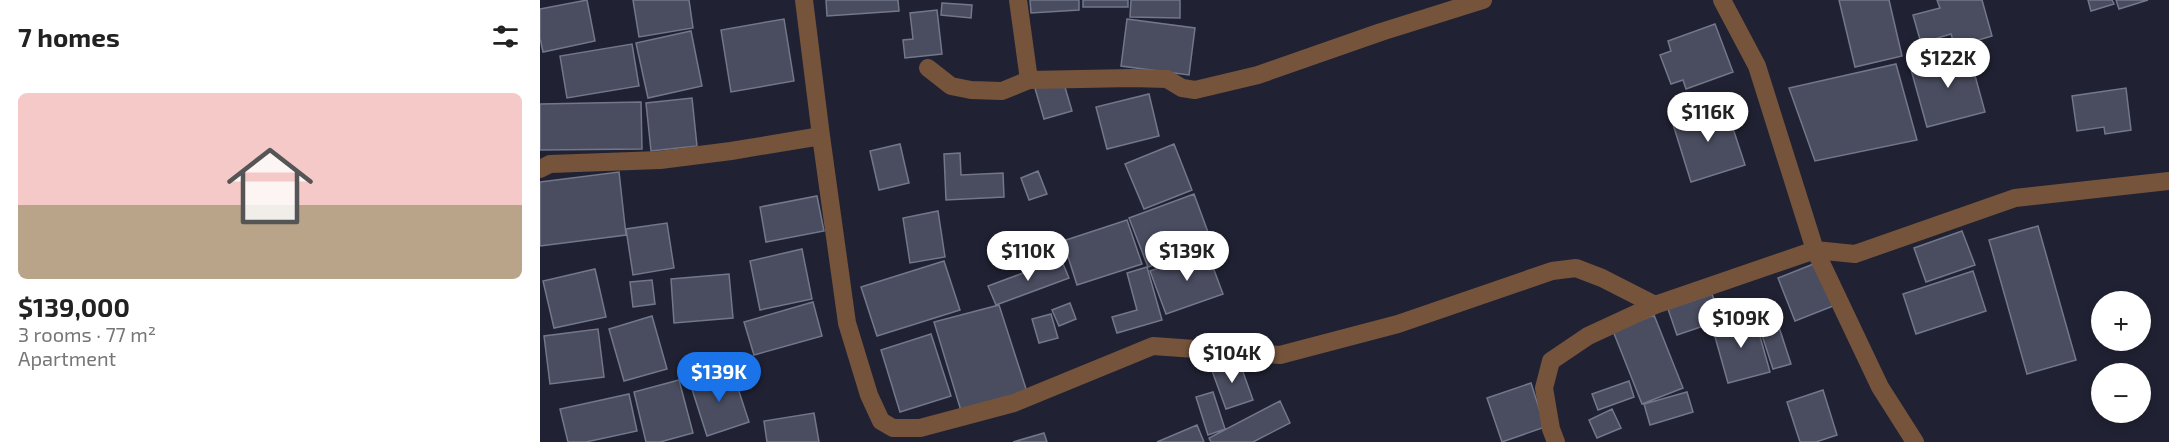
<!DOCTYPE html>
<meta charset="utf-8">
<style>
:root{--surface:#fff;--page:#f2f2f2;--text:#222;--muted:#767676;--line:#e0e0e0;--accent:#1a73e8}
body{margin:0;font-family:"Exo 2",sans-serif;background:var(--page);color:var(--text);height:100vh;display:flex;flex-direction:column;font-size:22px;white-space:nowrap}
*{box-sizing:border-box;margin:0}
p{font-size:20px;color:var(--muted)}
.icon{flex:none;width:33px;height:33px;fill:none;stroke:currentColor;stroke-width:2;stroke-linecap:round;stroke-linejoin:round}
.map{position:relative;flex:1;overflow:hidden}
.details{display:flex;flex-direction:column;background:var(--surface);width:540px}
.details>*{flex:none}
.controls{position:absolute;left:1551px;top:291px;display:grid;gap:12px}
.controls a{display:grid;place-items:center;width:60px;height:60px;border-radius:50%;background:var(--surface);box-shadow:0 3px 9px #0003;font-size:30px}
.price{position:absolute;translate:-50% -51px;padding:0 14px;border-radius:21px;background:#fff;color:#222;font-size:20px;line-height:39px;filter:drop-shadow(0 2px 3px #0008)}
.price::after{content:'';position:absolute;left:50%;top:36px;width:18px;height:14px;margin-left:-9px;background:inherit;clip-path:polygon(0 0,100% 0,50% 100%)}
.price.current{background:var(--accent);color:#fff}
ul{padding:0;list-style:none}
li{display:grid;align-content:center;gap:12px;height:318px;padding:0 18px}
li+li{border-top:2px solid var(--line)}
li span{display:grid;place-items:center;height:186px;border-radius:9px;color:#555}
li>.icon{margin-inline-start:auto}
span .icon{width:108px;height:108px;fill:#fffc;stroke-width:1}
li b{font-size:26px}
h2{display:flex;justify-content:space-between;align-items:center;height:72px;padding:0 18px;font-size:26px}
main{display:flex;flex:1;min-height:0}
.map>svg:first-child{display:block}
.building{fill:#4a4d60;stroke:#73778b;stroke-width:1.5}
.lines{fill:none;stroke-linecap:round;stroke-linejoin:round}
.street{stroke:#76543c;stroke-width:18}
</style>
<main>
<section class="details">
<h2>7 homes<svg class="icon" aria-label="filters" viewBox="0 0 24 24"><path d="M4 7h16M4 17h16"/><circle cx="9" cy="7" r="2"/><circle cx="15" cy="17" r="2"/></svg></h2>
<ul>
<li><span style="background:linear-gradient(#f6c9c9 60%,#b9a48a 0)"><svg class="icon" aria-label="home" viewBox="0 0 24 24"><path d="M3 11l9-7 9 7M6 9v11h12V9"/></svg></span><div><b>$139,000</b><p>3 rooms · 77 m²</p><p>Apartment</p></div></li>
</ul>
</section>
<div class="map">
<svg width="1629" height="442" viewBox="0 0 1629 442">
<rect width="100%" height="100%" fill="#202233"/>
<path class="building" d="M47,0l8,41 -52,11 -3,-14v-29z
M93,0h56l4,28 -54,9z
M286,0h72l1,11 -72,5z
M490,0h49v10l-48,3z
M543,0h45v7h-45z
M591,0h49v18l-50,-1z
M1299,0h50l13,56 -47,11z
M1397,0h45l10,36 -37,11 -4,-13 -30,9 -8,-28 27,-7z
M1548,0h24l2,4 -23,7z
M1576,0h32l-29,9z
M402,3l30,2 -1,13 -30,-3z
M397,10l5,44 -37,4 -2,-18 10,-1 -3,-26z
M244,19l10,62 -63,11 -10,-62z
M587,19l68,9 -6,47 -68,-9z
M1175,24l18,48 -47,17 -3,-9 -12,4 -11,-29 11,-4 -3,-10z
M151,31l11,55 -54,12 -12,-55z
M92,44l7,42 -72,12 -7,-42z
M1428,50l17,62 -58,15 -17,-61z
M1356,64l21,76 -102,21 -26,-73z
M522,77l10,34 -28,8 -10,-34z
M1586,88l5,42 -26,4 -1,-7 -27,4 -5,-35z
M609,94l10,42 -52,13 -11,-42z
M152,98l5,48 -46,5 -5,-48z
M101,102l1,47 -102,1v-46z
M1185,104l20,61 -54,17 -19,-61z
M360,144l9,39 -30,7 -9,-39z
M634,144l18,46 -48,19 -19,-45z
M420,153l1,22 42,-2 1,24 -58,3 -2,-46z
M498,171l9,23 -18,6 -8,-22z
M79,172l7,63 -86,11v-64z
M654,194l18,49 -64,24 -19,-49z
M277,196l7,35 -58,11 -6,-35z
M398,211l7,46 -35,6 -7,-45z
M587,220l15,44 -65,21 -14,-44z
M127,223l7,45 -41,7 -7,-46z
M1498,226l38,134 -49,14 -38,-134z
M1422,231l13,34 -49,17 -12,-34z
M262,249l10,50 -52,11 -10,-49z
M667,251l16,43 -57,20 -16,-43z
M521,259l8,19 -73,27 -8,-19z
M404,261l16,49 -83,26 -16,-49z
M1281,261l17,43 -43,17 -17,-43z
M607,267l15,53 -45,13 -5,-16 25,-7 -10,-37z
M55,269l11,48 -52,11 -11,-47z
M1433,271l13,40 -70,23 -13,-40z
M189,274l4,44 -59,5 -3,-44z
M112,280l3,24 -22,3 -3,-25z
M1172,294l9,26 -44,15 -9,-26z
M273,302l9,34 -68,19 -10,-33z
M530,303l6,16 -17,7 -7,-16z
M459,305l29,90 -66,19 -28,-92z
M511,314l7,24 -19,5 -7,-24z
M1114,315l29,73 -41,16 -29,-73z
M1214,315l16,57 -42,11 -16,-57z
M112,316l15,53 -43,12 -15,-52z
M1238,324l13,40 -18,5 -13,-40z
M58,329l6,48 -54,7 -6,-48z
M391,334l20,62 -51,16 -19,-62z
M698,358l15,42 -27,9 -15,-41z
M192,370l17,52 -42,14 -17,-53z
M139,380l14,53 -33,9h-14l-12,-50z
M1089,381l5,16 -36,13 -6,-16z
M991,383l14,44 -43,15 -15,-44z
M1283,390l14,45 -21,7h-16l-13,-40z
M673,392l12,37 -17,6 -12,-38z
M1147,392l6,20 -43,13 -6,-21z
M89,394l8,37 -51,11h-18l-8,-33z
M740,401l10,22 -37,19h-42l-2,-4z
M1072,409l9,19 -24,10 -8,-18z
M274,413l5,29h-52l-3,-21z
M657,425l7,17h-47z
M504,433l3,9h-34z"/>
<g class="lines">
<path class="street" d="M264,0l17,136
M478,0l11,80
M1182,0l35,66 58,184 65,137 35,55
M388,68l23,18 20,4 31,1 27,-11 103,-2 35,1 15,9 13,2 63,-15 123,-43 102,-32
M0,169l10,-5 110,-4 71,-9 90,-15 26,187 22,72 12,26 12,7h27l94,-25 139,-57 127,9 118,-31 154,-53 24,-3 26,10 53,27
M1016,442l-5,-13 -7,-41 7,-27 37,-25 67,-31 160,-55 40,4 160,-56 154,-17"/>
</g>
</svg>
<div class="controls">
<a>+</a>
<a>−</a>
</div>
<b class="price" style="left:1408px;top:89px">$122K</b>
<b class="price" style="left:1168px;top:143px">$116K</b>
<b class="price" style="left:488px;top:282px">$110K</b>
<b class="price" style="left:647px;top:282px">$139K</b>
<b class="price" style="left:1201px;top:349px">$109K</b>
<b class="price" style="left:692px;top:384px">$104K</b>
<b class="price current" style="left:179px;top:403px">$139K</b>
</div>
</main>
